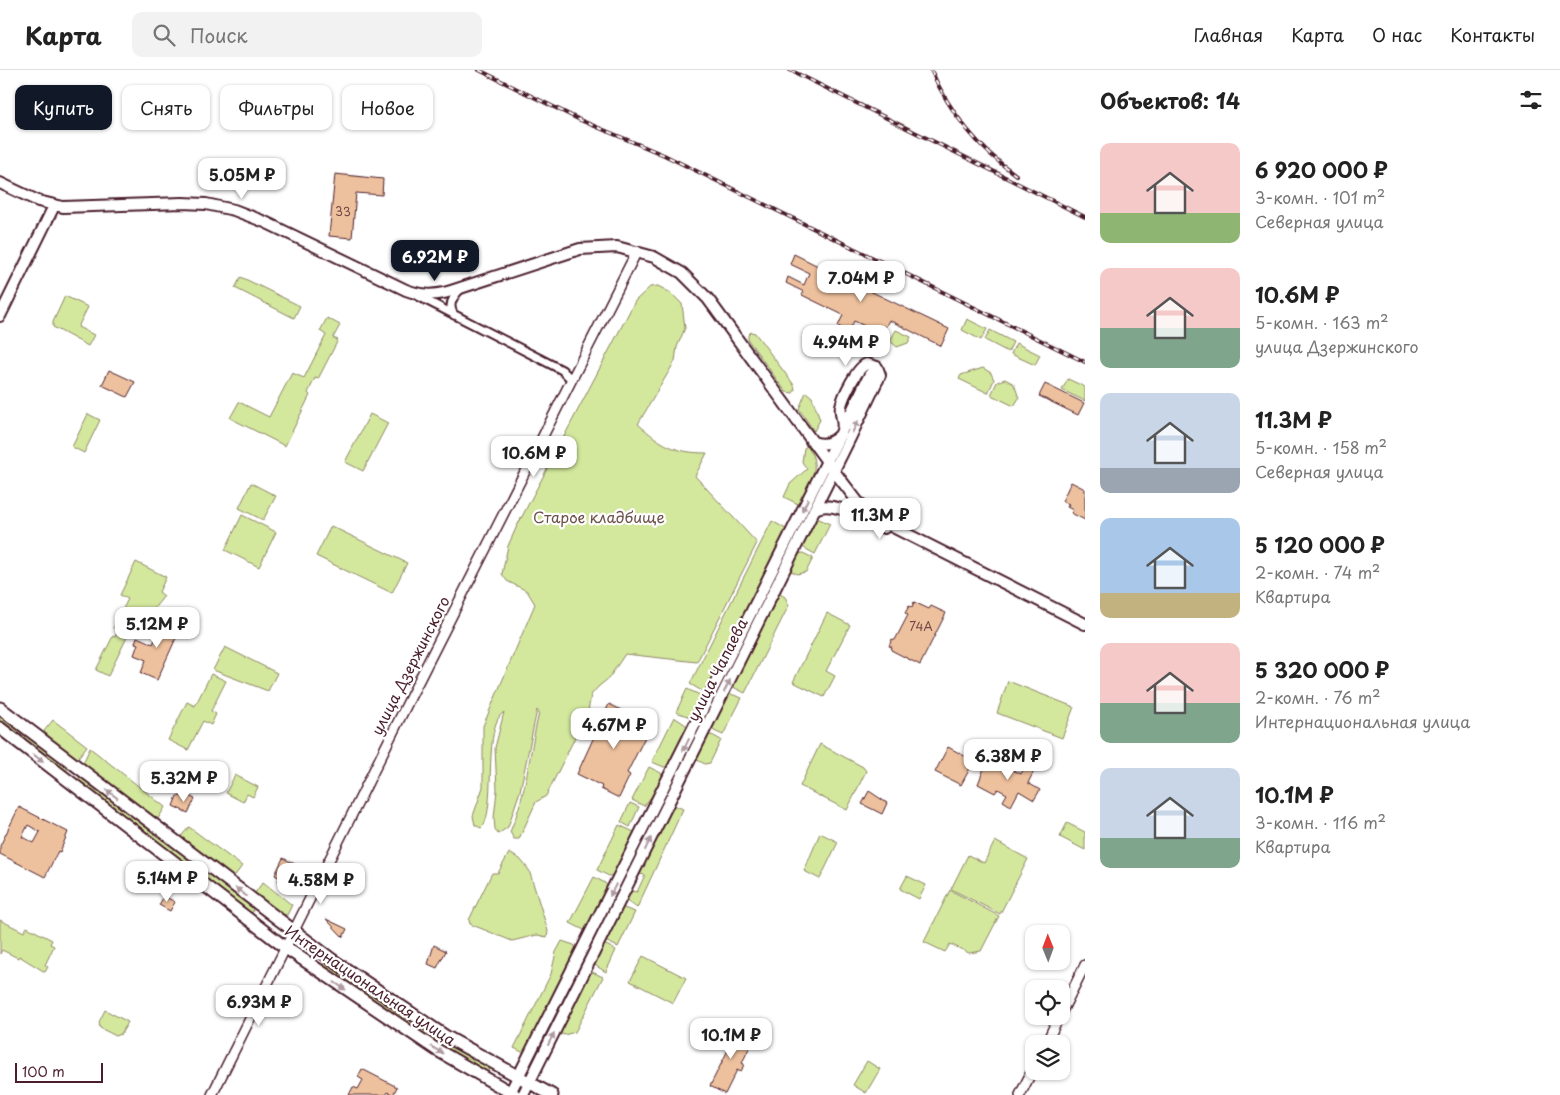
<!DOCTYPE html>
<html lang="ru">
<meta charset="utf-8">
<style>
:root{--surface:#fff;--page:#f2f2f2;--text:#222;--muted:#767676;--line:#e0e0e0;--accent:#111827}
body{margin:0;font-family:"Playpen Sans",sans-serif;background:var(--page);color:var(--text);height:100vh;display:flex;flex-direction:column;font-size:19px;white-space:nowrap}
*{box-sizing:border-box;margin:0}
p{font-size:16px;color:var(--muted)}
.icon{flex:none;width:28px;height:28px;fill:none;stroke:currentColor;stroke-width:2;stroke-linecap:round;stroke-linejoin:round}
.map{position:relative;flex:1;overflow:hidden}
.side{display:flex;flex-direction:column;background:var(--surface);width:475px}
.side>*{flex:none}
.top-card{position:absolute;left:15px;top:15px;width:475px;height:45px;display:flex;gap:10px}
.needle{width:32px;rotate:359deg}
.tools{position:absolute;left:1025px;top:855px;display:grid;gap:10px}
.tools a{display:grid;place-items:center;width:45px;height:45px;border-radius:10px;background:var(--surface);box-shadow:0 1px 4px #0004;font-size:25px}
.scale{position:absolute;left:15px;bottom:12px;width:88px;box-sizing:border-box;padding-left:5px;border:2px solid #4a1f2b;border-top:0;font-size:14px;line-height:18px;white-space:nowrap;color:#4a1f2b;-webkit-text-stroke:4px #fff;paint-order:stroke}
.price{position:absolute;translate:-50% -42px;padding:0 11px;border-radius:10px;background:#fff;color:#222;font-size:16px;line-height:32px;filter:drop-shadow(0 1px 2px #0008)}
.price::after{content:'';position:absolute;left:50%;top:30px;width:15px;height:11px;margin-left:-8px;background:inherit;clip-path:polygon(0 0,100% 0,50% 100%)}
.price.current{background:var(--accent);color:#fff}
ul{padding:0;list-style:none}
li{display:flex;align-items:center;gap:15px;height:125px;padding:0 15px}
li span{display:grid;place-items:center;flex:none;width:140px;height:100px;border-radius:10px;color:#555}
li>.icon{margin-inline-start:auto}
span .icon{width:60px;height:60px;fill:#fffc;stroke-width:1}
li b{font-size:21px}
h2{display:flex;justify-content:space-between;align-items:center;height:60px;padding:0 15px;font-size:21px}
.chip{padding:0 18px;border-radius:10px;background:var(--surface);box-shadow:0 1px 4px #0004;font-size:18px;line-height:45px}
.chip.current{background:var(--accent);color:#fff}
header{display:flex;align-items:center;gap:30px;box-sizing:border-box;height:70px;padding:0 25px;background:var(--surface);border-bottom:1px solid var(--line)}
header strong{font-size:24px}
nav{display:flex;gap:28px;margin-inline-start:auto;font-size:18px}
.search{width:350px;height:45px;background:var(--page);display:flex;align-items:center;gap:12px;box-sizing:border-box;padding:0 18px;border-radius:10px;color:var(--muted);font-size:19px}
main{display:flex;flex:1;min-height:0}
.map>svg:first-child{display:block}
.green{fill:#d3e89d;stroke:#8e8464}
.building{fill:#eec19e;stroke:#4a1f2b;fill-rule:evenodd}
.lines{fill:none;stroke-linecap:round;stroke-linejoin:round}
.minor-casing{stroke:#4a1f2b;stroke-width:11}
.tertiary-casing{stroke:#4a1f2b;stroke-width:12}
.secondary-casing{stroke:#4a1f2b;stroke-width:14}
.primary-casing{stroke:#4a1f2b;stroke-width:15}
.minor{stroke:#fff;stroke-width:7}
.tertiary{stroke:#fff;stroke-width:9}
.secondary{stroke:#fff;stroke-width:10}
.primary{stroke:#fff;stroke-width:11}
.rail-casing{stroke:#4a1f2b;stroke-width:4}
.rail{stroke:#fff;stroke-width:2;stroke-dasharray:5.5;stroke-linecap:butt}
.oneway{fill:#ae9aa0}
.labels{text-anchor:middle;stroke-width:4.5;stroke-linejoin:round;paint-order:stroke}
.number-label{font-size:12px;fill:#734848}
.park-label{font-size:15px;fill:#6c5148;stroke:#fff}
.street-label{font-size:15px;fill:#4a1f2b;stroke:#fff}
</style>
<header>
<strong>Карта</strong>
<div class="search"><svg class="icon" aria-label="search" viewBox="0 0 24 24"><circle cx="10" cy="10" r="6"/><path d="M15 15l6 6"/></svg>Поиск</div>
<nav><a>Главная</a><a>Карта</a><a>О нас</a><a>Контакты</a></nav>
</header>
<main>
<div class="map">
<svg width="1085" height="1025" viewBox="0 0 1085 1025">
<rect width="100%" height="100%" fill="#fff"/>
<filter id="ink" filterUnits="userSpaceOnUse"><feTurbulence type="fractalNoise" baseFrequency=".02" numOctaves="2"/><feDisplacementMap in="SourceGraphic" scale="10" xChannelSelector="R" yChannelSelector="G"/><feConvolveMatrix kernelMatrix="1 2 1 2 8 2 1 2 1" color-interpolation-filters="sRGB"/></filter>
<g filter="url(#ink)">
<path class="green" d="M241,207l59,29 -6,12 -59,-30z
M658,216l13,7 11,11 3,24 -8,19 -2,14 -37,63c24,21 37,29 69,29l-12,23 62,67 -60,119 -72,-8 -16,24 -11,9 -7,8 -3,16 -42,85 -10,6 -17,37h-5l-4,-7c17,-38 19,-79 29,-119l-2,-3 -17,81 -12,36 -10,7 -3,-5 -1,-11 3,-28 -2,-42 9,-36c-21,13 -8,87 -20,113l-3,3 -6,-3 -2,-9 10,-29v-61l52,-122 -8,-13 -20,-10 -5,-7 6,-28 8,-18 119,-227 15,-14z
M65,226l23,11 -10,20 16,8 -6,11 -35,-19v-5z
M327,248l13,7 -7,13 5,2 -20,39 -3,-1 -7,15 2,2 -25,51 -55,-28 9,-16 30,15 23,-44 12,5 22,-43 -6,-4z
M967,249l20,10 -6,11 -19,-10z
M896,260l15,7 -3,6 -11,4 -7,-6z
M990,260l23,12 -5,10 -23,-12z
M751,262l4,1 39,52 1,5 -2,3 -7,-1 -38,-52v-5z
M1016,273l24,12 -5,10 -24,-11z
M983,298l8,5 3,7 -6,13 -29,-14 2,-4z
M1005,309l9,5 5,14 -5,8 -23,-11 6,-13z
M1068,309l17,8v14l-23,-11z
M806,322l6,5 8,23 -6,11 -15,-22z
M88,344l12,6 -16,33 -12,-6z
M370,344l18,9 -25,48 -18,-9z
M807,376c16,21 2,38 -9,58l-14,-7 6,-13 17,-15 -5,-7 2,-14z
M251,413l25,13 -13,24 -24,-12z
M242,445l34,17 -17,35 -34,-17z
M815,447l15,7 -15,30 -11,-6 -2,-4z
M772,451l14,8 -2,11 -77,150 -5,1 -12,-7z
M331,456l76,37 -15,30 -76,-37z
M803,483l10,5 -7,14 -9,2 -6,-3 7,-17z
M136,492l30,15 -7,15 5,4 -12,15 -17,10 -27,55 -12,-6 17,-34 2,1 3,-6 -5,-3 15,-29 -8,-4z
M780,524l5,3 4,8 -44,88 -10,-5 -2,-4 37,-77z
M827,543l23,12 -24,46 9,5 -11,21 -31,-15z
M742,569l4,2 -79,157 -4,-2z
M225,577l52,26 -9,18 -55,-21z
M211,604l15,7 -15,30 5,3 -5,11 -8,-4 -15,29 -20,-10 19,-38 8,4z
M1008,611l66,26 -12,31 -65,-25z
M687,619l13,6 3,5 -10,18 -17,-6z
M728,623l14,5 -19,37 -9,-4 -3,-5z
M0,642l70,54 -6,7 -64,-50z
M674,647l15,10 -19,39 -6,1 -12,-5z
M53,650l34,26 -10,13 -26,-19 -7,-9z
M712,665l9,5 -11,23 -5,1 -8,-4 3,-12 7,-12z
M820,674l43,23 3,4 -19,39 -47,-24z
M90,678l75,59 -7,12 -76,-54z
M649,697l12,6 2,5 -6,15 -2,-1 -11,14 -12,-6z
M82,704l170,132 1,6 -2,2 -175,-132z
M235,705l23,12 -5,10 -6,-3 -4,8 -17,-9z
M662,729l4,1 -69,137 -3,-2z
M630,733l9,4 -9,20 -9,-5z
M672,734l11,5 -46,99 -12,-9 5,-8 7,1 8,-17 -11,-2z
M1067,753l18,9v18l-25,-13z
M619,755l15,7 -2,13 -17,30 -6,1 -12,-6z
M189,757l53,39 -9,12 -55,-38z
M820,763l18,9 -18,37 -16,-8z
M995,771l33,18 -28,55 -49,-25 17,-34 16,8z
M509,783l11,6 9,11 19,61 -1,6 -10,-2 -25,6 -42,-17 -1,-4 23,-47h6z
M907,806l19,9 -7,14 -19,-10z
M594,807l11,6 4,6 -21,43 -18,-9z
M263,812l29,23 -5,10 -9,-2 -24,-19z
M950,820l49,26 -18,35 -12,2 -19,-9 -5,8 -21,-10z
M621,837l14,5 -17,35 -15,-7z
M0,850l24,12 3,-5 25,13 -2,4 4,2 -9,19 3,2 -3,5 -26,-16 -1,2 -16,-8 -2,4z
M593,868l3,2 -61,120 -3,-3z
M562,871l12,4 3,4 -30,64 -9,11 -14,29 -10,-5 37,-74 5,-22z
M602,873l14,7 -10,22 -13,-8z
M643,886l43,22 -13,25 -43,-22z
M325,892h4l74,53 88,52 -5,8 -49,-30 -115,-79z
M590,901l13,6 -28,55 -11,3 -5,-2z
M105,940l23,12 -7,12 -5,2 -16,-8 -1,-6z
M867,991l13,8 -14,24 -13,-8z"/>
<path class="building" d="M335,104l48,5 -1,16 -26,-2 -4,45 -23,-2z
M794,184l64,32 3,-6 12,5 -3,6 79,38 -8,17 -52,-26 -7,14 -28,-13 -5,11 -11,-6 5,-11 -41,-20 2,-3 -18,-9 2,-6 16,8 5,-12 -19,-9z
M109,300l26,12 -8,15 -25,-12z
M1045,314l39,19 -6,12 -39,-19z
M1071,412l14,7v31l-14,-7 2,-3 -6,-3 2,-3 -7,-3z
M914,532l15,7 2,-3 15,7 -26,52 -29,-15 1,-3 -3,-1 3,-7 3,1 13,-25 -3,-2 4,-7 3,1z
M164,549l17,8 -24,53 -16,-7 5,-13 -12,-5 4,-11 -3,-1 2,-6 16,7z
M609,634l42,21 -24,48 3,2 -11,23 -18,-9 1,-3 -25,-12z
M948,677l26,14 -13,24 -26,-13z
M991,689l30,15 5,-10 9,5 -7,14 12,7 -6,10 -15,-9 -8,15 -8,-5 4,-7 -9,-5 -3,4 -17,-9 7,-18 2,1z
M869,721l18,12 -5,11 -20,-10z
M185,724l10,5 -7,14 -15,-7 4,-10h6z
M19,737l49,25 -8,20 -2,-1 -13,26 -45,-23v-8zM28,755l12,7 -6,11 -12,-6z
M283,788l16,8 -8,17 -6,-3 -1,3 -6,-2 2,-3 -5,-3z
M164,826l11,6 -5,9 -11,-6z
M326,849l21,10 -4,8z
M434,875l12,6 -9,17 -9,-4z
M722,962l11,5 3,-5 17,8 -11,23 2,1 -3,8 -4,-2 -12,24 -15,-8 19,-38 -12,-6z
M362,999l35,18 -4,8 -5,-3 -2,3h-37l4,-8 5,2 5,-9 -5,-3z"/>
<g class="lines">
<g class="minor-casing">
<path id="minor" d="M416,225l146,75 9,9
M454,245c-7,-10 -1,-19 8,-27"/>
</g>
<g class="tertiary-casing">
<path id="tertiary" d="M1061,943l24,-48
M1046,974l13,-28
M212,1025l199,-399 226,-445
M1020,1025l14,-28"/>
</g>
<g class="secondary-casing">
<path id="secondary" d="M0,113l38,18 25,6 119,-4 24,1 28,6 31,12 141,68c16,6 29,6 45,1l129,-42 37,-2 37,10 28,16 26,26 126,172 24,31 29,22 198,100
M0,246l54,-110
M844,357l26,-53h7l1,6
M811,371c10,5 20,3 28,-5
M814,440c16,-13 53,11 70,18
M509,1025l332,-662c5,-9 -2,-18 0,-27 2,-10 17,-40 26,-42l10,3 3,8 -30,63 -327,657"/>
</g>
<g class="primary-casing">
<path id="primary" d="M0,638l331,251 114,77 107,59
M0,658l286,220 151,102 78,45"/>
</g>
<use href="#minor" class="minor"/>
<use href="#tertiary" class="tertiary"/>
<use href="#secondary" class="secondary"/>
<use href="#primary" class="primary"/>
<g class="rail-casing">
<path id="rail" d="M479,0l101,50 84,35 421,207
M790,0l295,147
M931,0c19,43 47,78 85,105"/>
</g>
<use href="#rail" class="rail"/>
</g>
<defs><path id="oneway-solid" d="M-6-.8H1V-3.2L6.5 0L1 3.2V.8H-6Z" transform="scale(1.25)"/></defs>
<g class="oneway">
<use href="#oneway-solid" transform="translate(855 357) rotate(-65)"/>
<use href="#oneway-solid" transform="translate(805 435) rotate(117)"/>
<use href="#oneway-solid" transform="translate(727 616) rotate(-63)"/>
<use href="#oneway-solid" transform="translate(686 675) rotate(116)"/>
<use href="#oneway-solid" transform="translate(38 688) rotate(38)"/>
<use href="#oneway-solid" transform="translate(112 724) rotate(-142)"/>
<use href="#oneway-solid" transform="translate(648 774) rotate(-64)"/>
<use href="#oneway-solid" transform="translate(613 820) rotate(117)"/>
<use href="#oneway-solid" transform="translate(241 822) rotate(-143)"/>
<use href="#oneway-solid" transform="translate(340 916) rotate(34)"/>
<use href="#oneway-solid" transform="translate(551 969) rotate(-64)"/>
<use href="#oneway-solid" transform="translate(437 980) rotate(32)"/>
</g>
</g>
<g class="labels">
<g class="number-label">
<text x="343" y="146">33</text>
<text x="921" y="561">74А</text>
</g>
<g class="park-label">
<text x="599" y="453">Старое кладбище</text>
</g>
<g class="street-label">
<text transform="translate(411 596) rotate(-63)" y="5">улица Дзержинского</text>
<text transform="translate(718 600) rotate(-63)" y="5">улица Чапаева</text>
<text transform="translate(370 916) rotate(34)" y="5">Интернациональная улица</text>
</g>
</g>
</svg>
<div class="tools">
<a><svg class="needle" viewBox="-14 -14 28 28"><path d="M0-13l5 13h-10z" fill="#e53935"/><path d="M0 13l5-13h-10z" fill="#767676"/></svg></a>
<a><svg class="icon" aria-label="locate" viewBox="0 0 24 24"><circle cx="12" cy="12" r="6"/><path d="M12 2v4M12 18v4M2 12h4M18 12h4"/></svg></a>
<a><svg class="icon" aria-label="layers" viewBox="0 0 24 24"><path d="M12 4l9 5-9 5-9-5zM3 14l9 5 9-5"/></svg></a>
</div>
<div class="scale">100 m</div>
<b class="price" style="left:242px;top:130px">5.05M ₽</b>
<b class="price current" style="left:435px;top:212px">6.92M ₽</b>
<b class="price" style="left:861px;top:233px">7.04M ₽</b>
<b class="price" style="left:846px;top:297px">4.94M ₽</b>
<b class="price" style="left:534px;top:408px">10.6M ₽</b>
<b class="price" style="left:880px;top:470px">11.3M ₽</b>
<b class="price" style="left:157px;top:579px">5.12M ₽</b>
<b class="price" style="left:614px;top:680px">4.67M ₽</b>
<b class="price" style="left:1008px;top:711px">6.38M ₽</b>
<b class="price" style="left:184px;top:733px">5.32M ₽</b>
<b class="price" style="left:167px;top:833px">5.14M ₽</b>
<b class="price" style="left:321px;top:835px">4.58M ₽</b>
<b class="price" style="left:259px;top:957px">6.93M ₽</b>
<b class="price" style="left:731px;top:990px">10.1M ₽</b>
<div class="top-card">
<a class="chip current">Купить</a>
<a class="chip">Снять</a>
<a class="chip">Фильтры</a>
<a class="chip">Новое</a>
</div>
</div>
<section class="side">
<h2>Объектов: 14<svg class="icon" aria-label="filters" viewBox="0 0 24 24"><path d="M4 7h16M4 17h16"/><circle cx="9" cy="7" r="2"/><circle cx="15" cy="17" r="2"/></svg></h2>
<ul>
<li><span style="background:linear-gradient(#f6c9c9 70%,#8fb573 0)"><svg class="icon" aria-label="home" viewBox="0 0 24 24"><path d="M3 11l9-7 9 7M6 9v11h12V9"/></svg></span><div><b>6 920 000 ₽</b><p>3-комн. · 101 m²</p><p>Северная улица</p></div></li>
<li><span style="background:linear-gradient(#f6c9c9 60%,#7fa58c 0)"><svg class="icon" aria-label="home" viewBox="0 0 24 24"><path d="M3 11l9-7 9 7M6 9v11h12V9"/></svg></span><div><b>10.6M ₽</b><p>5-комн. · 163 m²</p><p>улица Дзержинского</p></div></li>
<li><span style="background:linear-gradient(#c9d6e8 75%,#9aa5b1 0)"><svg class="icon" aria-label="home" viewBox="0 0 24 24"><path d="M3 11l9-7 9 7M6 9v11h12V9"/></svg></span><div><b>11.3M ₽</b><p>5-комн. · 158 m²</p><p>Северная улица</p></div></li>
<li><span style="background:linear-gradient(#a9c7e8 75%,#c2b280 0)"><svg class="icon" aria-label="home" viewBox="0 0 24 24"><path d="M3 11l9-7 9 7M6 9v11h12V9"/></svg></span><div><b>5 120 000 ₽</b><p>2-комн. · 74 m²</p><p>Квартира</p></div></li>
<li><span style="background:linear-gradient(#f6c9c9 60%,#7fa58c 0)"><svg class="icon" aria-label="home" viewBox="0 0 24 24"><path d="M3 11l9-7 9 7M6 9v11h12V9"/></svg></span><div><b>5 320 000 ₽</b><p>2-комн. · 76 m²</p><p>Интернациональная улица</p></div></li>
<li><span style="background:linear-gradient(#c9d6e8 70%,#7fa58c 0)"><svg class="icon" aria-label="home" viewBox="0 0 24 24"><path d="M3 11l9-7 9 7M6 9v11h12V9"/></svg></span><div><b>10.1M ₽</b><p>3-комн. · 116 m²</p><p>Квартира</p></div></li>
</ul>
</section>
</main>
